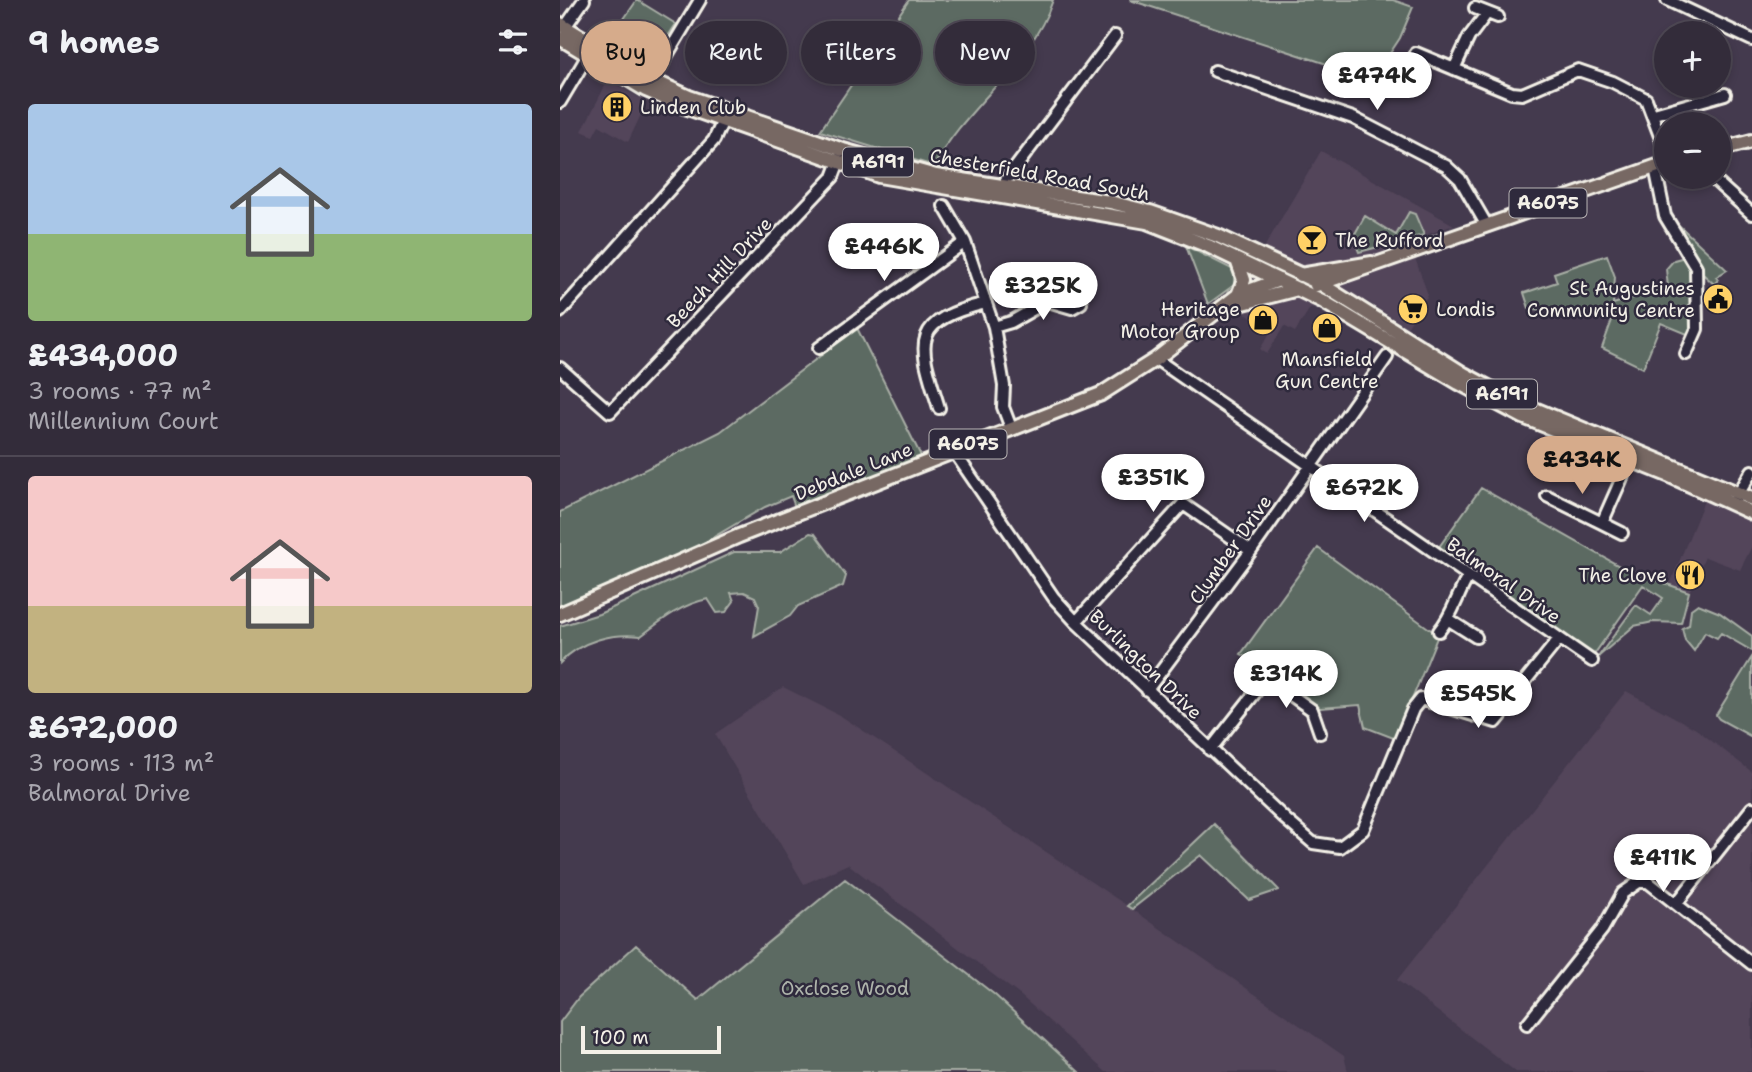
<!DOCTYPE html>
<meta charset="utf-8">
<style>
:root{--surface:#332c3a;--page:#3b3442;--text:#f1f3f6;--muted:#a9a7af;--line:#4e4854;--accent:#d6ab8b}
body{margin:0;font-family:"Shantell Sans",sans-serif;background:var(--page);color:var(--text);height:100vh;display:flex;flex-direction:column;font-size:26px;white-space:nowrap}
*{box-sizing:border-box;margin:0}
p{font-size:23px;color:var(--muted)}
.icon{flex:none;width:38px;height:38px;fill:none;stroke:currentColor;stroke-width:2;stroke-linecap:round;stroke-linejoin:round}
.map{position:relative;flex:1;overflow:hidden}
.drawer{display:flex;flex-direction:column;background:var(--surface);width:560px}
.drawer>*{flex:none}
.guide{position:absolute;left:21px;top:21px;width:665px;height:63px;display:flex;gap:14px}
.fabs{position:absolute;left:1094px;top:21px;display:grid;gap:14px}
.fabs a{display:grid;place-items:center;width:77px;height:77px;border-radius:50%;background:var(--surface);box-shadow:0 4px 10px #0003,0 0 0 2px var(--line);font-size:35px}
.scale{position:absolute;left:21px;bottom:18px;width:140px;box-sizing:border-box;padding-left:7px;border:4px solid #f4f1e8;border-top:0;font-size:19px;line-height:24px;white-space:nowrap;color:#f4f1e8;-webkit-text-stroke:5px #2f2a3d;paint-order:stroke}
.price{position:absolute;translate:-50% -60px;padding:0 16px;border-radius:24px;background:#fff;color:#222;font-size:23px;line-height:46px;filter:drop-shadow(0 2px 4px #0008)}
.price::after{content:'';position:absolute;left:50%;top:42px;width:21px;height:16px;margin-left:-10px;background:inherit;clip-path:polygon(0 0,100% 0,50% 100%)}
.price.on{background:var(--accent);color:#111}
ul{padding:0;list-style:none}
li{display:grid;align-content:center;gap:14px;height:371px;padding:0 28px}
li+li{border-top:2px solid var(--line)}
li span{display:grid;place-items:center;height:217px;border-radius:7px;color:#555}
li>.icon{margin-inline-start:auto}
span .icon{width:126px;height:126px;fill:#fffc;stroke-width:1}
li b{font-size:30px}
h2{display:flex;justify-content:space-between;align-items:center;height:84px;padding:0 28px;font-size:30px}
.pill{padding:0 24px;border-radius:32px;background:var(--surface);box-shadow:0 4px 10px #0003,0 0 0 2px var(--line);font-size:24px;line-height:63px}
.pill.on{background:var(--accent);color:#111}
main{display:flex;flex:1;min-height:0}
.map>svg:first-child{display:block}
.built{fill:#53455a}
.green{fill:#5b6b62;stroke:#a8aea5;stroke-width:2}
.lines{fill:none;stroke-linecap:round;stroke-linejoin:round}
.minor-casing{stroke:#f4f1e8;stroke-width:16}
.major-casing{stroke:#f4f1e8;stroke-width:18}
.minor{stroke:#2f2a3d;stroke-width:10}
.major{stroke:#776864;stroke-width:12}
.labels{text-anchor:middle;stroke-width:5;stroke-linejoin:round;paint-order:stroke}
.shield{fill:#2f2a3d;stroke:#b9b5b5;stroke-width:2}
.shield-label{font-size:18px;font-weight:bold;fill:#f4f1e8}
.poi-label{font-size:19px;fill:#f4f1e8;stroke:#2f2a3d;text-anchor:start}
.street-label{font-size:19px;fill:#f4f1e8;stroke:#2f2a3d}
.park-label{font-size:19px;fill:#afb5ac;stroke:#2f2a3d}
</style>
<main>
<section class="drawer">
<h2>9 homes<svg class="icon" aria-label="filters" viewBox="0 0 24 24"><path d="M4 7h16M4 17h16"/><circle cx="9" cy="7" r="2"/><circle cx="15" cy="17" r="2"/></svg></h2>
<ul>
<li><span style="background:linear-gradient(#a9c7e8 60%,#8fb573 0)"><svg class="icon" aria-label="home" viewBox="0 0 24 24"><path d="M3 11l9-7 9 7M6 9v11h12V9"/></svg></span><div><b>£434,000</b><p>3 rooms · 77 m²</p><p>Millennium Court</p></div></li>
<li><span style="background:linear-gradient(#f6c9c9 60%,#c2b280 0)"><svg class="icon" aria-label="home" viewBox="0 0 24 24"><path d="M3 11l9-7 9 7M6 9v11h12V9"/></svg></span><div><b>£672,000</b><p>3 rooms · 113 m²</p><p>Balmoral Drive</p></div></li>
</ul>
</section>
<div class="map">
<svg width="1192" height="1072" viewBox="0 0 1192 1072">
<rect width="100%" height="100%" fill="#443a4e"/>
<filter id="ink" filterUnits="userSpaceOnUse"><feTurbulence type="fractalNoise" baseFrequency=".0143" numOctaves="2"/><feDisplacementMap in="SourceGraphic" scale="14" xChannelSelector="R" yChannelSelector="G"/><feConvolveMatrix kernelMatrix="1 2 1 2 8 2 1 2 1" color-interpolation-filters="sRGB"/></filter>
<g filter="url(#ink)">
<path class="built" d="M48,80l39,22 -19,40 -29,-17 -6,11 -11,-5z
M761,151l133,74 -45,16 19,54 -21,32 -42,-27 -55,8 -15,24 -11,-6 -17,28 -7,-5 10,-16 -25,-20 20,-67z
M1144,501l48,21v24l-12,24 -35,-13 -16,35 -19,-8z
M223,687l58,29 291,193 212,147 4,16h-242l-85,-76 -173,-132 -44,20 -89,-150z
M1066,691l70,38 56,43v300h-236l-119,-92z"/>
<path class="green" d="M77,0l39,24 -21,32 -30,-2 -22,-13 6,-9 9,6 6,-8 -5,-4z
M349,0h144c-22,65 -88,106 -119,166l-114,-35z
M570,0h263l20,7 -13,31 -27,41z
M849,212l6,2 9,21 -65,17 -6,-15 12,-21 31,19z
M1109,216l58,54 -11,7 2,3 -4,4 -10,-9z
M626,246l48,24v15l-26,19z
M1047,255l8,22 -2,27 55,-17 -2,-18 8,-9 11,-3 7,11 -3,24 3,44 -31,-13 -18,45 -41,-20 10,-28 -83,-12 -5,-15 33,-11 -3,-9z
M297,328l65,130 -126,52 -5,-14 -26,11 -84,49 -121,51v-95l160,-80z
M921,488l142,80 66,24 -8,31 -28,-1 -19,4 -36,31 38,-52 15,10 12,-17 -20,-13 -50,71 -154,-109z
M250,533l5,1 31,42 -3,10 -45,20 -8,10 -36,20 5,-30 -4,-9 -11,-5 -13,1 3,8 -8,11 -9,1 -9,-14c-26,5 -46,21 -67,37 -29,-3 -60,4 -81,27v-37l39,-12 135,-62h46z
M758,548l120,87 -42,104 -31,-12 -5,-22 -40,3 -40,-28 -1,-13 -6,-4 -8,5 -24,-14z
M1138,604l22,9 32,23v15l-31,-18 -4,5 -12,-6 -11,19 -9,-11 -3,-12 7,-3 2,-16z
M1192,657v80l-33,-18 -3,-4z
M654,824l65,66 -30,10 -48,-45 -69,54 -5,-3z
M285,879l150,116 84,77h-519v-50l19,-25 57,-52 62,55z"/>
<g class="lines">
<g class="minor-casing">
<path id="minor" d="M1107,0l85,40
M915,8l23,9
M5,27l19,-27
M856,53l96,40 10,1 56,-24 35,12 33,17 20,53
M894,69l15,-32 18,-24
M655,71l138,47 93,48 14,13 26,45
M89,85l51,-85
M0,102l31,-52
M1094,114l71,-20
M1095,167l10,49 31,51 1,62 -11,25
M1151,177l41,37
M444,193l2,-13 109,-144
M384,206l21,36 29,85 10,59 -1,21 8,21
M0,312l154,-172 12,-26
M434,327l17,-5 37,-21 24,7 9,-5
M259,348l146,-106
M596,359l436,302
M0,368l50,44 223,-235 8,-21
M379,408c-20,-65 -31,-86 47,-105
M393,450l101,148 22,24 209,197 28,24 27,4 23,-17 50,-121 8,-10 75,23 9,-11
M987,496l55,27
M1176,498l16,-27
M1062,533l-20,-10 31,-70
M889,620l27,17
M516,622l107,-118 68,47
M879,631c14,-16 18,-36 29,-54
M707,678l45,32 8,23
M587,690l104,-139 136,-194
M957,691l42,-52
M650,750l63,-80
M1192,808l-76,96 76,60
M967,1024l75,-94 21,-37 16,-11h9l28,22"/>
</g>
<g class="major-casing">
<path id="major" d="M0,24l92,56 37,17 154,53 93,26 174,26 40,10 68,24 103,48 143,90 49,26 239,99
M0,38l86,52 39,17 194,69 268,46 61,24 114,55 137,82 64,34 147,59 82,37
M1158,150l34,-9
M677,260l7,20 -6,15
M740,275l72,-12
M756,285l350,-122
M664,308l74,-19
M0,614l179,-78 362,-142 55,-35 82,-64 41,-15"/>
</g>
<use href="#minor" class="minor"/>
<use href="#major" class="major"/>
</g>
</g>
<defs>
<g id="building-disc" transform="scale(1.575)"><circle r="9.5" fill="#ffd166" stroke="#2f2a3d"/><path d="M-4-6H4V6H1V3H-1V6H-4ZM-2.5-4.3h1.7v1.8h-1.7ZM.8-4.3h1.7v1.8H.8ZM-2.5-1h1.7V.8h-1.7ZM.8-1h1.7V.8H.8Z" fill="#111"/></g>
<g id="bar-disc" transform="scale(1.575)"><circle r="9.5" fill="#ffd166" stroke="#2f2a3d"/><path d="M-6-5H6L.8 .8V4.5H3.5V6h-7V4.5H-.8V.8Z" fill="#111"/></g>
<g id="civic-disc" transform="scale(1.575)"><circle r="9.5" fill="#ffd166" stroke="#2f2a3d"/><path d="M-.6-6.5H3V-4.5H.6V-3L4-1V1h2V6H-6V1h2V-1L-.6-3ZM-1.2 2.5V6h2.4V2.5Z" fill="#111"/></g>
<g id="supermarket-disc" transform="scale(1.575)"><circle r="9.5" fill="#ffd166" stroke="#2f2a3d"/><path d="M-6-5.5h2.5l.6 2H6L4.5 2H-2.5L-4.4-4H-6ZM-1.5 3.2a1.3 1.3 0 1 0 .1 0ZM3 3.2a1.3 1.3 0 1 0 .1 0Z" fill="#111"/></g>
<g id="shop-disc" transform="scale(1.575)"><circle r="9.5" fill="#ffd166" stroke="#2f2a3d"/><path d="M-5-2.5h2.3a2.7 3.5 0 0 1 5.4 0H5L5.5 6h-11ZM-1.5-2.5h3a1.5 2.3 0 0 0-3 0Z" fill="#111"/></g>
<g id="restaurant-disc" transform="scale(1.575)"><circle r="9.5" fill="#ffd166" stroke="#2f2a3d"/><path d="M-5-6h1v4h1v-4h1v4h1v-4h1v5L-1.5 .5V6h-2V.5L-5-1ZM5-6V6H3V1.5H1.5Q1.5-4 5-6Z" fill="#111"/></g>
</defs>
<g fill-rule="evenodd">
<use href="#building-disc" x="57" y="107"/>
<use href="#bar-disc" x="752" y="240"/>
<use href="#civic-disc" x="1158" y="299"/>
<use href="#supermarket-disc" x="853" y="309"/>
<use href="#shop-disc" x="703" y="320"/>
<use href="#shop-disc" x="767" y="328"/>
<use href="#restaurant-disc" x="1130" y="575"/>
</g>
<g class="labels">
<g class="shield">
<rect x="283" y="147.5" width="70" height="29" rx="5"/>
<rect x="949.5" y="188.5" width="77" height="29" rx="5"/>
<rect x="907" y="379.5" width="70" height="29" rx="5"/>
<rect x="369.5" y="429.5" width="77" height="29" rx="5"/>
</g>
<g class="shield-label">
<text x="318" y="168">A6191</text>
<text x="988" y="209">A6075</text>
<text x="942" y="400">A6191</text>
<text x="408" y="450">A6075</text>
</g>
<g class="poi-label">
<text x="80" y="114">Linden Club</text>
<text x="775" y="247">The Rufford</text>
<text x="1135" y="295" text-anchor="end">St Augustines<tspan x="1135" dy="22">Community Centre</tspan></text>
<text x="680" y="316" text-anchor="end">Heritage<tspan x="680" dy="22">Motor Group</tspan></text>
<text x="876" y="316">Londis</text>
<text x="767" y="366" text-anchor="middle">Mansfield<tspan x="767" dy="22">Gun Centre</tspan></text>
<text x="1107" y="582" text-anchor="end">The Clove</text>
</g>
<g class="street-label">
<text transform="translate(480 174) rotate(10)" y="7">Chesterfield Road South</text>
<text transform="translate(159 272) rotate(-47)" y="7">Beech Hill Drive</text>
<text transform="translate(293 471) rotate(-22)" y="7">Debdale Lane</text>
<text transform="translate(670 549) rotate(-55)" y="7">Clumber Drive</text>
<text transform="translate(944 580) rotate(35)" y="7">Balmoral Drive</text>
<text transform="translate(586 664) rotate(44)" y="7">Burlington Drive</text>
</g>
<g class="park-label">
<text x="285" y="995">Oxclose Wood</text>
</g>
</g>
</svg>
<div class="fabs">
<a>+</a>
<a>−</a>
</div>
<div class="scale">100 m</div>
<b class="price" style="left:817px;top:112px">£474K</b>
<b class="price" style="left:324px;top:283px">£446K</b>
<b class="price" style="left:483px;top:322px">£325K</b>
<b class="price on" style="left:1022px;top:496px">£434K</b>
<b class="price" style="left:593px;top:514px">£351K</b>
<b class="price" style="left:804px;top:524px">£672K</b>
<b class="price" style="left:726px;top:710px">£314K</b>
<b class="price" style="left:918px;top:730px">£545K</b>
<b class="price" style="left:1103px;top:894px">£411K</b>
<div class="guide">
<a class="pill on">Buy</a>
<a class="pill">Rent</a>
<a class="pill">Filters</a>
<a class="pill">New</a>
</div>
</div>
</main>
